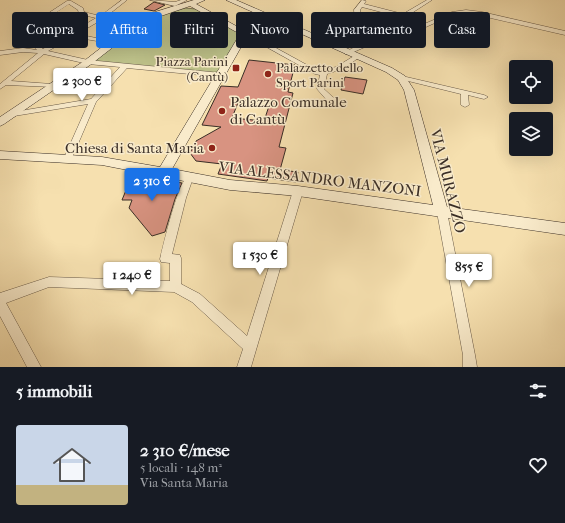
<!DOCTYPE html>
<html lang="it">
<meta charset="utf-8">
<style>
:root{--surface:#171b24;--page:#242831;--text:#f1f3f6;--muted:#9ea1a6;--accent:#1a73e8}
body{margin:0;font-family:"IM FELL French Canon",serif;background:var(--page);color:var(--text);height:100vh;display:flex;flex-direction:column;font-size:15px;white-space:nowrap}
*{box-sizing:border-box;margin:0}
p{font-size:13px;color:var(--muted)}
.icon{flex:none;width:22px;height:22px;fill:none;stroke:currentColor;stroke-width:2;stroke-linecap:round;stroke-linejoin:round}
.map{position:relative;height:367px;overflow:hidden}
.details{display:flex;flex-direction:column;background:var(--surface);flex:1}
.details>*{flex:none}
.guide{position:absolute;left:12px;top:12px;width:541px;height:36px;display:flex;gap:8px}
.buttons{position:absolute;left:509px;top:60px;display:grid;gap:8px}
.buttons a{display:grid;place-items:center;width:44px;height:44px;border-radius:4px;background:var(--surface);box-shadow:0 4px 16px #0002;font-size:20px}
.price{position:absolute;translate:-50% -34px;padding:0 9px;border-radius:4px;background:#fff;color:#222;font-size:13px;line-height:26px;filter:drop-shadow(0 1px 2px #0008)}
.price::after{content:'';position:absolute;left:50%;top:24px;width:12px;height:9px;margin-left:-6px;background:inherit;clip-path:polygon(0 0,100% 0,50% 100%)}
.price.active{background:var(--accent);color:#fff}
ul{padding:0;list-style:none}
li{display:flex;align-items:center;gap:12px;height:100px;padding:0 16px}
li span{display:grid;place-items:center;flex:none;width:112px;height:80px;border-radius:4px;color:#555}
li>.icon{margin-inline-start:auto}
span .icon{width:48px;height:48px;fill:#fffc;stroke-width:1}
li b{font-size:17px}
h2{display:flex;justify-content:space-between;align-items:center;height:48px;padding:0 16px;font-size:17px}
.tag{padding:0 14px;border-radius:4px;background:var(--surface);box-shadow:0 4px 16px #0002;font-size:14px;line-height:36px}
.tag.active{background:var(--accent);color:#fff}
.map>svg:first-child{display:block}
.green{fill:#bec28a;stroke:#7c7858}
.building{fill:#d89381;stroke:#3a2e26;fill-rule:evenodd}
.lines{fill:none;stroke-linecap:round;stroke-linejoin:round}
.street-casing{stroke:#695a48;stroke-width:1}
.secondary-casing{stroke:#3a2e26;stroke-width:1}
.street{fill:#f9ebcb;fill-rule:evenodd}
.secondary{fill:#f9ebcb;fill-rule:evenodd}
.poi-dot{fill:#8f2418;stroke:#f9ebcb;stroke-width:1.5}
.labels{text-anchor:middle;stroke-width:3;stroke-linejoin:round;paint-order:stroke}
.far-poi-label{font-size:13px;fill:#3a2e26;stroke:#f9ebcb;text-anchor:end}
.poi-label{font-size:15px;fill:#3a2e26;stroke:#f9ebcb;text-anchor:start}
.street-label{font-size:15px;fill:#3a2e26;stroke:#f9ebcb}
</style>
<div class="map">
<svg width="565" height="367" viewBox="0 0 565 367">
<rect width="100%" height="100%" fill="#f6e0af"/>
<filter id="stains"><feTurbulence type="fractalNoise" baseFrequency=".005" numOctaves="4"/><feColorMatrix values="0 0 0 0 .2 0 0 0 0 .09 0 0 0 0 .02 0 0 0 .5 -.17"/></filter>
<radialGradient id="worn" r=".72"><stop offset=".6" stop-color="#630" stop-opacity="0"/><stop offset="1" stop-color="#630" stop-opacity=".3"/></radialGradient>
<path class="green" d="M185,8l11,1 45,24 -21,38 -8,2 -123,-12 45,-32 24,-13z"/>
<path class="building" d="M154,2l11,3 -11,6 -10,-2z
M249,60l46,5 -7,27 5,1 -14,54 7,1 -6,22 18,2 -2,10 -28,-4 -1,3 -49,-7 4,-10 -26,-3 -6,-8 6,-12 25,-14 -19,-2 19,-39 17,1zM239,100l31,3 -6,18 -32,-3z
M345,77l22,3 -4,14 -22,-4z
M147,177l35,6 -7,16 -10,33 -13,4 -23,-28 3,-8h-10l9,-22 15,3z"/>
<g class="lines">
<g class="street-casing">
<path id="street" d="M122,0h5l-24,19 -26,15 38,8v2l-42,-7 -25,14 40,9 133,13 3,2 -3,2 -94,-9 -31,34 -24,56 -1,2h-6l-1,-2 24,-54 -74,12 -4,-2 4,-2 77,-13 29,-32 -32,-3 -44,-10 -33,27 41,3 3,2 -1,1 -48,-2 -6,4v-5l38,-31 -15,-1 -23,3v-4l23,-3 14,2 -6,-6 -16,-9 52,-34h4l12,7 1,4 16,4zM69,4l9,6 1,4 17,4 -53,31 -8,-7 -13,-7z
M150,0l25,2 6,-2h6l-12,6z
M362,0l4,1 -2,3 39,10 24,-14h5l-28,18 -42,-11 -2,3 1,11 6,22 11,1 74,-32 14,-2 16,2 83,19v4l-83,-19 -16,-2h-11l-74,33h-16l-16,7h-4v-2l16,-8 -6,-23 -1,-11z
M245,31l73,40 18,-4 18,-11h4v2l-13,10 -18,6 -3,15 13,12v4h-6l-14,-16 3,-14 -5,-1 -72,-40 -1,-1z
M402,76l82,19 4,2 -4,2 -16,-4 1,10 -4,2 -4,-2v-11l-61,-15 -1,-1z
M189,175l4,3 -7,20 -14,56 8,1 1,3v26l19,10 47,42 46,-145 2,-2h6l2,2 -52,176h-14l6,-18 -51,-47 -18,-10 -125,-5 -43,16 35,64h-14l-27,-51v-23l49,-16 121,4v-18l-9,-1 -1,-3c3,-13 19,-81 29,-84z
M442,208l3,1 2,3 28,143 2,12h-14v-12l-26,-143 2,-3z"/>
</g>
<g class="secondary-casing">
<path id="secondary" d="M194,0h11l-9,4 53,29 -77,136 58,11 68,6 135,19 -29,-115 -6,-10 -12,-8 -160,-72h10l156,68 13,8 9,14 33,117 118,16v12l-267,-39 -68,-6 -128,-25 -102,-6v-8l102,6 58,10 80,-133 -50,-28 -29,10 -26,14 -45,35 -86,59 -4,2v-9l84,-56 45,-35 26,-14z"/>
</g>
<use href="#street" class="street"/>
<use href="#secondary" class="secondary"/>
</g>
<g class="poi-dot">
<rect x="232" y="64" width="8" height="8" rx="2"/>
<circle cx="268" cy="74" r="4"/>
<circle cx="222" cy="111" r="4"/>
<circle cx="212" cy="148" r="4"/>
</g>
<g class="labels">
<g class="far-poi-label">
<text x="228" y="66">Piazza Parini<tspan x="228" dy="15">(Cantù)</tspan></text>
<text x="276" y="72" text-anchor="start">Palazzetto dello<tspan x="276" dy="15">Sport Parini</tspan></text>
</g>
<g class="poi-label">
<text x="230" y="107">Palazzo Comunale<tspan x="230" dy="17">di Cantù</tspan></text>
<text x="204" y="153" text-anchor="end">Chiesa di Santa Maria</text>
</g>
<g class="street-label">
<text transform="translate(320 179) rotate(7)" y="5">VIA ALESSANDRO MANZONI</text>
<text transform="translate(448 181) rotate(76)" y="5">VIA MURAZZO</text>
</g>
</g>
<rect width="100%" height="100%" filter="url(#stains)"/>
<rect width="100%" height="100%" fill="url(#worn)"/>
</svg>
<div class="buttons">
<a><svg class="icon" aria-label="locate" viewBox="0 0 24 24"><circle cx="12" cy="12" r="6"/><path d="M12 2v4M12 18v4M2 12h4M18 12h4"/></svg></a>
<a><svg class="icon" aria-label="layers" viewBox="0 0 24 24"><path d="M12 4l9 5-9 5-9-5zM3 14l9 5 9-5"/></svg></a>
</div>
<b class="price" style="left:82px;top:102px">2 300 €</b>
<b class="price active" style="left:152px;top:202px">2 310 €</b>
<b class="price" style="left:260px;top:276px">1 530 €</b>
<b class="price" style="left:469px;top:288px">855 €</b>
<b class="price" style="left:132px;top:296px">1 240 €</b>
<div class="guide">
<a class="tag">Compra</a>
<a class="tag active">Affitta</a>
<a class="tag">Filtri</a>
<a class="tag">Nuovo</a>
<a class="tag">Appartamento</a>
<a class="tag">Casa</a>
</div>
</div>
<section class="details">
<h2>5 immobili<svg class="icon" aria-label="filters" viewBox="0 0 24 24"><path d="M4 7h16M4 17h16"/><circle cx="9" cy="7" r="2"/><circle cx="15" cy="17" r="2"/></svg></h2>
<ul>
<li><span style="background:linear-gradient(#c9d6e8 75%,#c2b280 0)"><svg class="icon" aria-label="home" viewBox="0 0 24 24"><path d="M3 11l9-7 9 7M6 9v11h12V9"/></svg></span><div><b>2 310 €/mese</b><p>5 locali · 148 m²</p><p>Via Santa Maria</p></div><svg class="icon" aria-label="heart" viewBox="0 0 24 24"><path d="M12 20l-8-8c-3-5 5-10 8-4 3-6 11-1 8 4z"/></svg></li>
</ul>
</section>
